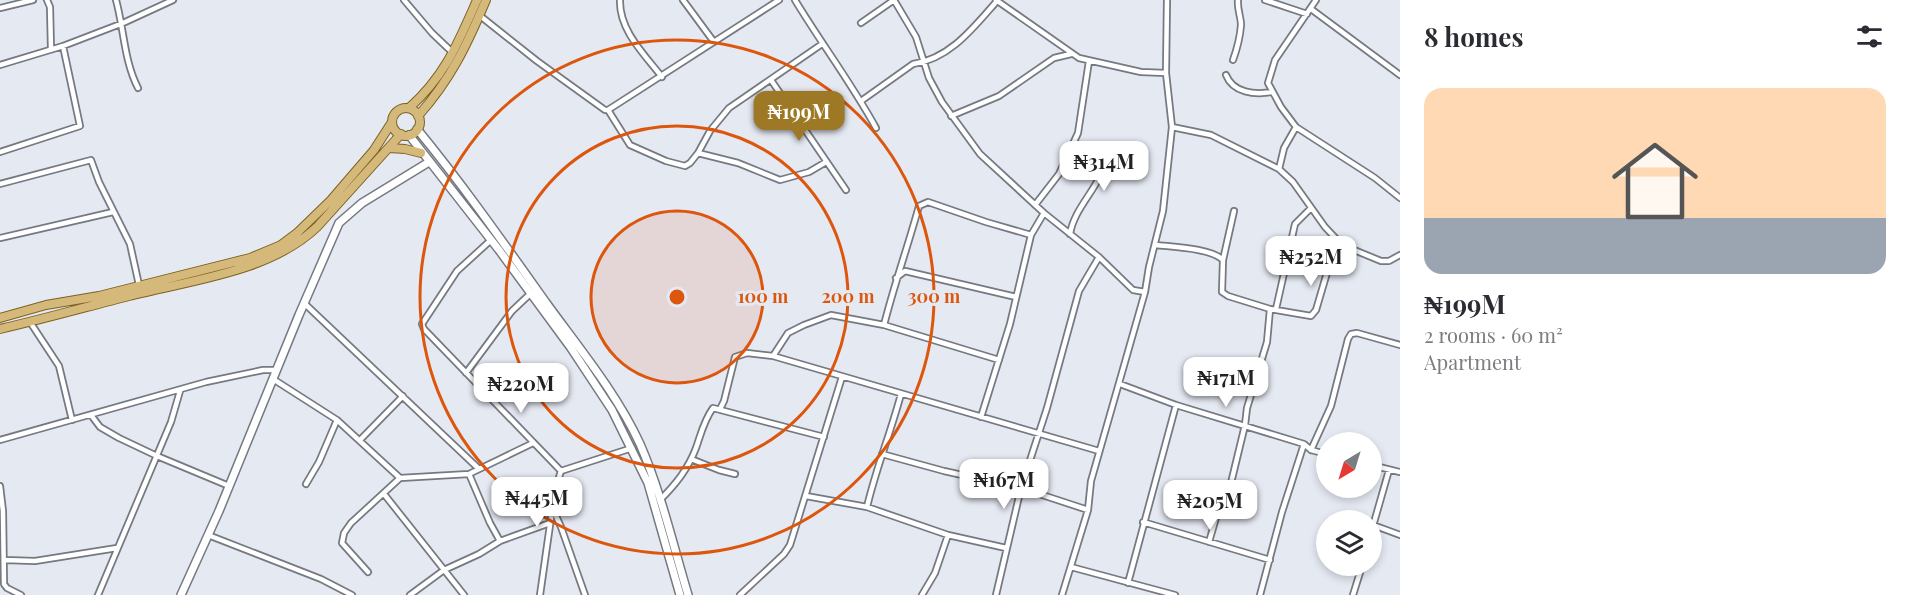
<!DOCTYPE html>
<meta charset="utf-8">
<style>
:root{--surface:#fff;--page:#f2f2f3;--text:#2b2b33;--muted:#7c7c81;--line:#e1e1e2;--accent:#9e7925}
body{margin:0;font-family:"Playfair Display",serif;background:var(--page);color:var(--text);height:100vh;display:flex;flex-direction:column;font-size:22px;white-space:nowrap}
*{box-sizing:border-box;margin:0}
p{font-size:20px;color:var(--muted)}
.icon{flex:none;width:33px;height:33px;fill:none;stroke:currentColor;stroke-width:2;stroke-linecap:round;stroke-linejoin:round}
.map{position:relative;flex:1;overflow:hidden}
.drawer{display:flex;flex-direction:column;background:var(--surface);width:510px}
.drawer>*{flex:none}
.needle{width:39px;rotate:218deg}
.controls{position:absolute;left:1316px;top:432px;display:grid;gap:12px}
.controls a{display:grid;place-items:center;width:66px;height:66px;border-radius:50%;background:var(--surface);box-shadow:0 3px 9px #0003;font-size:30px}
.price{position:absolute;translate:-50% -51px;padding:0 14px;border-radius:12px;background:#fff;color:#222;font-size:20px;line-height:39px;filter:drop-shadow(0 2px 3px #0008)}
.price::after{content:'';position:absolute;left:50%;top:36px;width:18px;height:14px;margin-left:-9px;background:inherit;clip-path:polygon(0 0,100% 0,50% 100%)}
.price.active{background:var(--accent);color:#fff}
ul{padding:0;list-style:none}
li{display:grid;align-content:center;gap:12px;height:318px;padding:0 24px}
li+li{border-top:2px solid var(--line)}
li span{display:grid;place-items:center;height:186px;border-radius:18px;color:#555}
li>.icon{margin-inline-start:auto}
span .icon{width:108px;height:108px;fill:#fffc;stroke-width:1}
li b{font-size:26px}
h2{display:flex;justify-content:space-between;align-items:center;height:72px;padding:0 24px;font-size:26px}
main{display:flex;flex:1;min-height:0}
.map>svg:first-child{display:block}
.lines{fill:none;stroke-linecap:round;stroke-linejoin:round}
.street-casing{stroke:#757981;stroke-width:8}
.secondary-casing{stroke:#757981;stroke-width:10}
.primary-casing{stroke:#7e611f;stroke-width:10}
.street{stroke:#fff;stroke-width:4.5}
.secondary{stroke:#fff;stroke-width:7}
.primary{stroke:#d4b97b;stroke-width:8}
.ring{fill:none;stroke:#dd560d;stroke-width:3}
.centre{fill:#dd560d;stroke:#e5e9f2;stroke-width:3}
.ring-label{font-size:18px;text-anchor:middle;font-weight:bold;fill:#dd560d;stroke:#e5e9f2;stroke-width:6;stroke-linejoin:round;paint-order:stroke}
</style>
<main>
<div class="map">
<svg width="1400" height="595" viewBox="0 0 1400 595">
<rect width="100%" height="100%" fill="#e5e9f2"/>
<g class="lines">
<g class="street-casing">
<path id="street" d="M47,0l3,7 1,42
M116,0c8,29 8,61 22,88
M404,0l28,33 20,19
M620,0c-1,30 24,54 42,77
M683,0l31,42
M795,0c26,43 57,84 81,128
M996,0l83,58 62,14 25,1
M1265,0l42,14
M1316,0l-41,60 -7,23 13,24 15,20 79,51 25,20
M0,8l33,-8
M1311,9l89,66
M479,15l58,46 68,49h3l171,-110
M861,23l33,-23 22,37 13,41 13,24 38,52 64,59 55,44 34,33 12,2
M1233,60c4,-11 7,-22 8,-35 0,-8 -4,-16 -3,-25
M0,65l63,-19 60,-23 50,-23
M1226,75c7,18 29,20 46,17
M771,80l75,110
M861,101l52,-37c37,-5 61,-37 84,-63
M608,110l22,35 36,16 19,5 5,-3 8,-10 12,-22 19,-23 93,-64
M951,116l48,-20 55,-38 17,-4
M1172,127l39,8 68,34 14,13 32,45 17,18 39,16h8l11,-6
M0,152l80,-26 -17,-80
M698,153l40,10 42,17 29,-8 17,-10
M1279,169l5,-21 12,-21
M0,184l91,-24 8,22 31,62 9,41
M1035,205l24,-31 19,-41 11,-72
M1070,234c5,-32 40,-53 35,-87
M0,238l113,-26
M491,240l-34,31 -35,53 2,5 137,142
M1156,245c16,2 55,3 67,15l-1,32 6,4 42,13 -3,33 -20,66 -2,17 -14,58 -9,14 -13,45
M1223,260l11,-49
M896,278l9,-7 111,26
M304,303l175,166
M1270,309l41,7 5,-6 15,-51 11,-14
M1276,309l19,-85 16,-16
M30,322l29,44 13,54
M884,325c10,-40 24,-79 35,-119l9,-4 58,20 45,13
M773,356l15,-23 16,-8 27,-10 53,10 115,35
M466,373l46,-62 18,-17
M273,379l64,41 63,58
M1120,384l56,21 128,39 7,6 15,4
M720,409l4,-8 11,-44 12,-4 26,3 326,95
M91,415l9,12 19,11 38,18 72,30
M981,417l29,-93 21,-89 13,-22
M0,440l206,-58 57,-12h14
M360,440l43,-44
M1311,450l20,-44 17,-67 3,-5 6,-1 43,12
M882,454l62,17 77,17 67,22
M691,459l28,11 16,4
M1371,465l29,7
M306,484l13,-22 18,-42
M0,486l3,25 1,73 3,4 14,7
M384,494l80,101
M806,496l61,11 81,28 58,13
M660,500c16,-16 28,-31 36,-52 5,-14 8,-28 17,-40l111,29
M552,507l9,20 24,68
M867,507c9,-39 24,-75 34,-113
M1143,522l127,38
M1373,525l27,10
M1371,533l18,-63
M208,535l113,44 31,16
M500,541l50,-18
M4,560l31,1 82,-13
M1071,567l104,28
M368,572l-26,-29 2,-10 7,-10 49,-45 69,-4 64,-31
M1128,583l48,-178
M98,595l73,-173 9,-31
M410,595l34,-25 35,-16 21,-13 -10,-18 -21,-49
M540,595l15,-105 6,-19 71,-23
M740,595l44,-41 6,-9 52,-168
M922,595l13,-22 13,-38
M996,595l25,-107 26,-80 32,-117 20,-34
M1062,595l26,-85 3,-29 54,-189 4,-25 14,-56 9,-84 -6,-54 1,-73
M1260,595l22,-83 22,-68
M1353,595l9,-29"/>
</g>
<g class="secondary-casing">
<path id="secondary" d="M417,129c46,56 88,116 130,175 32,44 70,90 93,140 21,48 33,101 48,151
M409,135l90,115 72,98 41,62 36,73 32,112
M181,595l38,-84 80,-196 40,-92 23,-20 67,-41"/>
</g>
<g class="primary-casing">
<path id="primary" d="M409,108c36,-32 49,-65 68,-108
M392 122a14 14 0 1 1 28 0a14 14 0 1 1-28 0Z
M418,116c33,-37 49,-71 68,-116
M389,148l16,1 16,4
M0,318l46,-13 53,-9 151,-38 31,-13 16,-12 34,-33 43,-50 18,-28
M0,329c43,-10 86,-22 129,-33 62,-16 141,-24 188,-69l84,-93"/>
</g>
<use href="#street" class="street"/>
<use href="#secondary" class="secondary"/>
<use href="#primary" class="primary"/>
</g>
<circle cx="677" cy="297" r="86" fill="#dd560d" fill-opacity=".12"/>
<g class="ring">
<circle cx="677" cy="297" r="86"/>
<circle cx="677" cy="297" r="171"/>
<circle cx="677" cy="297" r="257"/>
</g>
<circle cx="677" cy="297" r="9" class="centre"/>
<g class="ring-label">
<text x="763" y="303">100 m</text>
<text x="848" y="303">200 m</text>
<text x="934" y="303">300 m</text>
</g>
</svg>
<div class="controls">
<a><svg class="needle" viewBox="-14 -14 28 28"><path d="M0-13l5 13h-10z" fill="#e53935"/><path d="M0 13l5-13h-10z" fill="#7c7c81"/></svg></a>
<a><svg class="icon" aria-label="layers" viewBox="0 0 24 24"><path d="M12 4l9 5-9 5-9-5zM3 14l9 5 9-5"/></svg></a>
</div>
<b class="price active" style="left:799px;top:142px">₦199M</b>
<b class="price" style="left:1104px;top:192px">₦314M</b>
<b class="price" style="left:1311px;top:287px">₦252M</b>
<b class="price" style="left:1226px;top:408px">₦171M</b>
<b class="price" style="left:521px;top:414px">₦220M</b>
<b class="price" style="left:1004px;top:510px">₦167M</b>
<b class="price" style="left:537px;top:528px">₦445M</b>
<b class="price" style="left:1210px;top:531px">₦205M</b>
</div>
<section class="drawer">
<h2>8 homes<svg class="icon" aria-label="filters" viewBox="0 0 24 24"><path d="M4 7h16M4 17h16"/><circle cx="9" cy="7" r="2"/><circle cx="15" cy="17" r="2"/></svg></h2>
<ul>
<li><span style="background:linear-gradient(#ffd9b3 70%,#9aa5b1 0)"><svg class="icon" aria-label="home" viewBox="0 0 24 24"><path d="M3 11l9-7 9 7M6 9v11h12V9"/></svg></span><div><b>₦199M</b><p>2 rooms · 60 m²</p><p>Apartment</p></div></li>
</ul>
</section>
</main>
